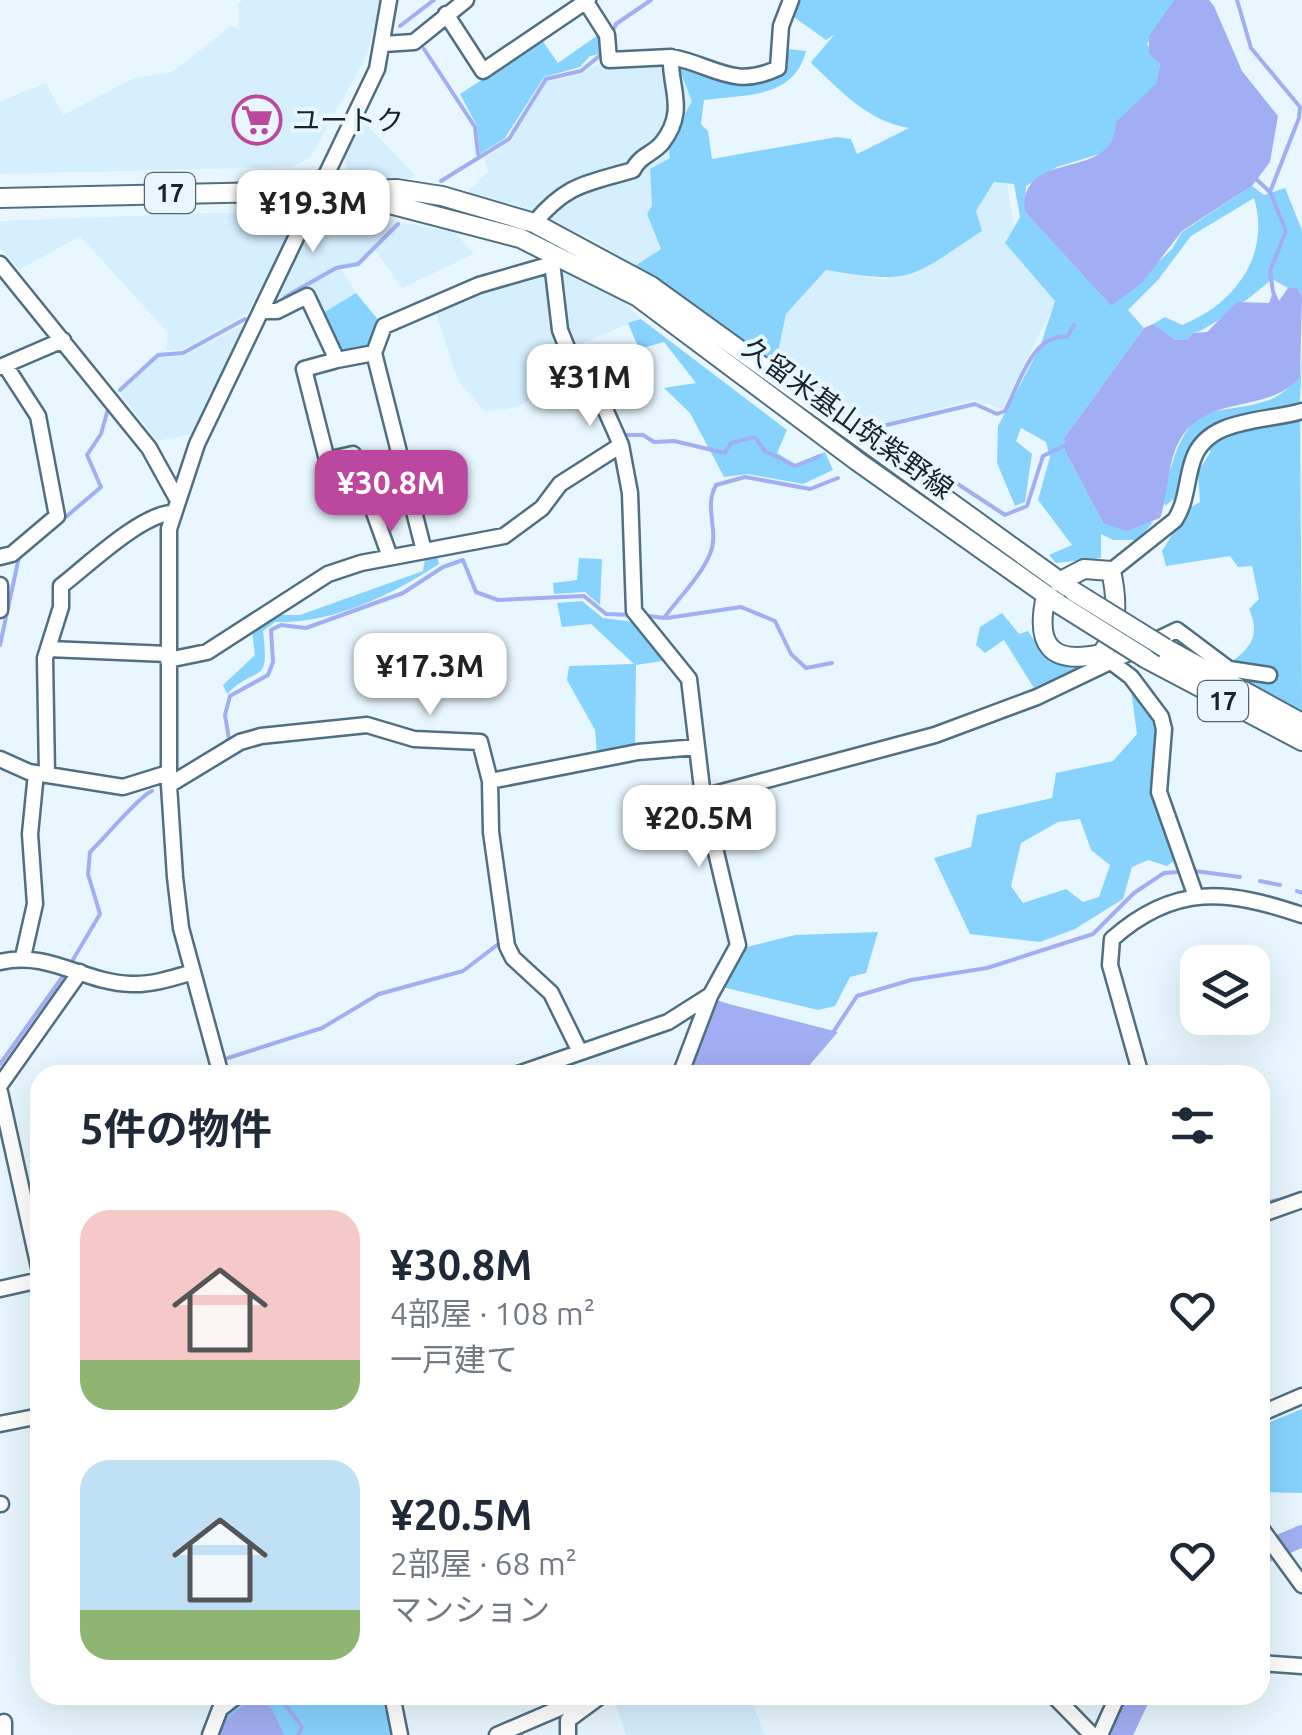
<!DOCTYPE html>
<html lang="ja">
<meta charset="utf-8">
<style>
:root{--surface:#fff;--page:#f6f6f7;--text:#1f2937;--muted:#747a83;--accent:#bc479f}
body{margin:0;font-family:Ubuntu,"Noto Sans JP",sans-serif;background:var(--page);color:var(--text);height:100vh;display:flex;flex-direction:column;font-size:38px;white-space:nowrap}
*{box-sizing:border-box;margin:0}
p{font-size:32px;color:var(--muted)}
.icon{flex:none;width:55px;height:55px;fill:none;stroke:currentColor;stroke-width:2;stroke-linecap:round;stroke-linejoin:round}
.map{position:relative;flex:1;overflow:hidden}
.panel{position:absolute;left:30px;top:1065px;width:1240px;height:640px;display:flex;flex-direction:column;background:var(--surface);border-radius:30px;box-shadow:0 10px 40px #0002}
.panel>*{flex:none}
.buttons{position:absolute;left:1180px;top:945px;display:grid;gap:20px}
.buttons a{display:grid;place-items:center;width:90px;height:90px;border-radius:20px;background:var(--surface);box-shadow:0 10px 40px #0002;font-size:50px}
.price{position:absolute;translate:-50% -85px;padding:0 22px;border-radius:20px;background:#fff;color:#222;font-size:32px;line-height:65px;filter:drop-shadow(0 2px 5px #0008)}
.price::after{content:'';position:absolute;left:50%;top:60px;width:30px;height:22px;margin-left:-15px;background:inherit;clip-path:polygon(0 0,100% 0,50% 100%)}
.price.current{background:var(--accent);color:#fff}
ul{padding:0;list-style:none}
li{display:flex;align-items:center;gap:30px;height:250px;padding:0 50px}
li span{display:grid;place-items:center;flex:none;width:280px;height:200px;border-radius:30px;color:#555}
li>.icon{margin-inline-start:auto}
span .icon{width:120px;height:120px;fill:#fffc;stroke-width:1}
li b{font-size:42px}
h2{display:flex;justify-content:space-between;align-items:center;height:120px;padding:0 50px;font-size:42px}
.map>svg:first-child{display:block}
.built{fill:#d5effe}
.green{fill:#87d3fe;fill-rule:evenodd}
.water{fill:#a2aef3}
.lines{fill:none;stroke-linecap:round;stroke-linejoin:round}
.stream{stroke:#a2aef3;stroke-width:4}
.river{stroke:#a2aef3;stroke-width:22}
.minor-casing{stroke:#507082;stroke-width:19}
.major-casing{stroke:#507082;stroke-width:22}
.minor{stroke:#fff;stroke-width:14}
.major{stroke:#fff;stroke-width:18}
.major-bridge-casing{stroke:#507082;stroke-width:22;stroke-linecap:butt}
.major-bridge{stroke:#fff;stroke-width:18}
.labels{text-anchor:middle;stroke-width:8;stroke-linejoin:round;paint-order:stroke}
.shield{fill:#e8f7ff;stroke:#56636b;stroke-width:2.5}
.shield-label{font-size:25px;font-weight:bold;fill:#17242c}
.poi-label{font-size:28px;fill:#17242c;stroke:#e8f7ff;text-anchor:start}
.street-label{font-size:28px;fill:#17242c;stroke:#e8f7ff}
</style>
<div class="map">
<svg width="1302" height="1735" viewBox="0 0 1302 1735">
<rect width="100%" height="100%" fill="#e8f7ff"/>
<path class="built" d="M243,0h138l-14,55 -57,103 -18,9 -292,7v-73l46,-18 17,32 71,-37 38,-6 59,-46 8,3 -1,-26z
M602,62l9,7 27,-7h26l16,9 12,30 -24,44 2,13 -20,12 2,35 -5,9 14,35 -26,17 -44,-27 -76,-35 -49,-11 22,-21 -4,-13 27,-18 35,-59 36,-8z
M362,120l53,55 -6,4 -60,-6 -5,-15z
M994,182l13,1 7,45 -8,15 50,58 -54,108 -28,-9 -114,29 -85,-63 11,-52 40,-44 59,10 91,-69z
M344,212l111,20 19,22 -72,34 -27,-38 -15,16 -19,3 15,24 -33,20 -14,-25 -38,22 35,-78z
M209,213l81,1 4,11 -46,88 -66,37h-16l2,-17 -88,-97 -61,34 -19,-22v-27z
M559,269l64,32 18,18 -68,28 -5,14 -42,13 6,24 -14,9 -33,5 -27,-31 -24,-74 63,-24z
M247,323l-54,111 -36,7 -38,-49 40,-35 24,-1z
M620,1695h130l14,40h-138l-12,-35z"/>
<path class="green" d="M799,0h375l-27,44 13,20 -4,20 -50,68 -49,15 -31,19 -1,26 86,94 61,-57 10,-17 70,-46 12,9 21,-7 17,42v67l-5,-10 -9,1 -16,-9c-13,12 -65,53 -79,54l-6,7h-11l-23,-16 12,-7 17,8c53,-21 89,-70 72,-127l-63,38 -33,44 -30,30 16,18 -80,110 1,13 38,72 50,-1 -15,18h-25l-12,-6v24l-45,5 -7,-8 23,-10 -34,-45 12,-43 -4,-15 -25,-14 -5,13 16,13 -7,48 -10,4 -18,-43 1,-37 42,-79 15,-46 -50,-58 15,-26 -6,-33 -20,-2 -18,29 6,20c-72,47 -68,54 -156,39l-40,44 -11,52 -140,-100 26,-17 -14,-35 5,-9 -2,-36 20,-11 -2,-13 24,-44 -12,-30 8,-6c31,16 62,22 94,5l6,-21 18,2c-12,48 -60,43 -102,49l-3,24 7,7 4,28 125,-22 14,2 6,15 52,-26c-41,-7 -66,-35 -96,-63l-2,-3 24,-28 -9,6 -35,-25z
M598,35l5,8 -3,11 -10,2 -10,11 -36,10 -39,61 -25,16 -3,-28 -17,-32 82,-54 16,23z
M356,293l24,29 -8,26 -28,5 -21,-40z
M641,319l146,111 -10,23 18,11 30,-12 8,18 -30,14 -55,-10 -24,3 -34,-64 -26,-25 32,-5 -32,-41 -25,7 -11,-26z
M1302,358l-2,42 2,311 -65,-36 -3,-15c20,-15 25,-28 15,-51l10,-10 -7,-33 -14,1 -8,-11 -64,10 -4,-15 26,-42 12,-7 -2,-30 13,-21 -22,-4 -15,52 -9,7c-4,-16 3,-29 8,-45 22,-64 46,-44 96,-61 11,-3 22,-15 31,-23z
M437,556l2,8c-47,31 -107,60 -164,58l-12,9c7,57 -5,32 -36,63l-4,-9 32,-30 -3,-24 20,-16h28l123,-44 2,-12z
M579,558l23,1 -2,46 -15,-13 -31,2 -1,-11 24,-3z
M582,601l21,17 32,4 34,38 -33,5 -1,82 -38,8 -2,-25 -28,-50 2,-14 65,-2 -43,-40 -29,3 -5,-24z
M1002,613l17,21 9,-3c18,29 28,36 63,33l-54,29 -33,-53 -19,13 -9,-8 4,-18z
M1131,690c42,39 14,66 25,110 5,20 13,40 20,59l-9,7 -19,-6 -16,7 -9,32 -48,30 -35,13 -70,-8 -36,-76 37,-11 6,-32 75,-17 4,-25 57,-12 24,-27zM1080,819l11,31 19,15 -11,32 -16,5 -17,-13 -43,14 -12,-17 10,-43 37,-21z
M878,932l-12,41 -16,4 -15,29 -17,4 -96,-23 21,-39 52,-13z
M1302,1409v84l-42,-1v-66z
M245,1695h137l9,40h-178l10,-23z"/>
<path class="water" d="M1174,0h35l5,6 28,65 36,45 -8,46 -18,24 -70,45 -40,52 -31,23 -86,-94c-7,-67 90,-27 91,-90l40,-38 4,-20 -11,-11v-17z
M1297,287l5,10 -2,80c-32,37 -87,17 -117,58 -17,24 -14,60 -23,83l-33,13 -24,-8 -38,-72 -1,-13 80,-110 9,-4 23,16h11l6,-7 14,-1 30,-30 32,1 5,-14 5,12 9,-13z
M714,999l15,5 109,28 -37,43h-117z
M257,1695l15,14 12,26h-64l2,-13z"/>
<g class="lines">
<path class="stream" d="M1237,0l14,48 49,59 -1,11 -29,74 16,39 -16,40 3,21
M400,26l34,-26
M611,35l5,-11 35,-24
M424,49l51,78 3,27
M1255,178l15,14
M441,181l68,-42 37,-60 35,-8 22,-18
M285,297l51,-29 22,-4 40,-40
M120,390l38,-35 25,-2 62,-34
M874,428l101,-24 22,10 8,-3c14,-26 27,-78 62,-74l7,-12
M623,435h20l11,7 20,-1 51,12 6,-10 24,-6 10,14 30,15 25,-10
M891,440l114,75 22,-9 16,-50 25,-12
M641,615l23,3c14,-19 37,-42 46,-64 10,-24 -7,-45 6,-69l29,-8 65,12 28,-11
M667,618l74,-11 34,14 16,33 15,14 26,-5
M0,645l19,-88 82,-70 -14,-32 14,-21 7,-25
M223,745l6,-6 -4,-24 5,-19 38,-21 5,-13 -2,-32 10,-5 25,3 97,-35 40,-26 20,-7 13,32 22,8 86,-4 22,18 26,1
M1195,871l45,6
M1260,881l20,4
M1297,891l5,2
M71,963l29,-49 -12,-40 2,-22c14,-13 49,-56 62,-61
M832,1034l25,-38 54,-16 76,-12 106,-34 41,-41 30,-20 14,-1
M228,1058l94,-30 57,-34 84,-23 38,-29
M0,1064l66,-92
M1260,1204l27,-6
M278,1695l24,32 -4,8"/>
<path class="river" d="M1260,1554l42,-18
M1121,1735l19,-40"/>
<g class="minor-casing">
<path id="minor" d="M586,2l21,33 2,25 62,-3
M446,14l37,57 105,-71
M384,44l30,-2 52,-42
M534,223c34,-40 52,-39 99,-53 6,-14 20,-16 29,-27 26,-33 7,-56 9,-86 41,7 62,33 107,11l3,-42 10,-26
M551,254l9,76 22,55 23,24 16,36 9,48 4,118 55,68 14,118 35,148 -28,51 -30,79
M0,264l149,184 27,49
M261,311h16l30,-15 30,64 -33,9 23,91 26,-6 37,103
M374,353l10,-27 95,-41 73,-21
M337,360l37,-7 50,198
M0,367l63,-27
M0,557l12,-3 45,-38 -19,-100 -33,-51
M1111,571l64,-51c12,-18 11,-40 18,-60 14,-43 73,-38 109,-49
M0,585v25
M49,649l119,5
M1106,658l25,19 30,40 3,12 -5,63 36,102
M168,660l39,-8 121,-78 33,-11 143,-27 38,-28 18,-24 61,-39
M0,759l29,13 94,15 45,-14
M47,775l-2,-117 16,-51v-21c26,-20 80,-72 111,-73
M490,781l1,51 16,114 6,12 38,35 29,59
M169,785l71,-43 21,-6 106,-11 47,14 66,3 10,39 148,-29 59,-5
M703,797l232,-62 102,-38 140,-67 52,39 40,6
M23,957l12,-53 -5,-70 6,-61
M0,962c49,-12 84,21 131,22 21,1 42,-6 62,-12
M221,1075l-40,-147 -6,-51 -6,-92v-256l28,-85 180,-375 12,-69
M515,1075l153,-53 41,-26
M808,1075h3
M1141,1075l-31,-110 2,-26c63,-56 116,-49 190,-24
M0,1085l80,-113
M0,1092l40,180
M1260,1215l42,-15
M0,1289l40,-9
M1260,1414l42,-18
M0,1424l40,-8
M0,1504h1
M1260,1527l42,58
M1260,1663l42,3
M392,1695l8,40
M1053,1695l39,40
M4,1722v13
M210,1735l10,-26 18,-14
M497,1735l93,-40
M568,1735v-15l34,-25
M1100,1735l18,-40"/>
</g>
<g class="major-casing">
<path id="major" d="M359,196l161,42 118,59 219,164 202,143
M0,198l397,-9 45,7 92,27 117,63 422,305
M1046,596c-11,49 4,69 55,58 18,-20 16,-58 10,-83l-27,-2 -25,13
M1165,648l137,75
M1145,658l157,83"/>
</g>
<use href="#minor" class="minor"/>
<use href="#major" class="major"/>
<g class="major-bridge-casing">
<path id="major-bridge" d="M1073,591l92,57
M1059,604l86,54"/>
</g>
<use href="#major-bridge" class="major-bridge"/>
</g>
<defs>
<g id="supermarket-ring" transform="scale(2.5)"><circle r="9.5" fill="#e8f7ff" stroke="#bc479f" stroke-width="1.5"/><path d="M-6-5.5h2.5l.6 2H6L4.5 2H-2.5L-4.4-4H-6ZM-1.5 3.2a1.3 1.3 0 1 0 .1 0ZM3 3.2a1.3 1.3 0 1 0 .1 0Z" fill="#bc479f"/></g>
</defs>
<g fill-rule="evenodd">
<use href="#supermarket-ring" x="257" y="120"/>
</g>
<g class="labels">
<g class="shield">
<rect x="145" y="173" width="50" height="40" rx="8"/>
<rect x="1198" y="681" width="50" height="40" rx="8"/>
</g>
<g class="shield-label">
<text x="170" y="202">17</text>
<text x="1223" y="710">17</text>
</g>
<g class="poi-label">
<text x="292" y="130">ユートク</text>
</g>
<g class="street-label">
<text transform="translate(848 418) rotate(36)" y="10">久留米基山筑紫野線</text>
</g>
</g>
</svg>
<div class="buttons">
<a><svg class="icon" aria-label="layers" viewBox="0 0 24 24"><path d="M12 4l9 5-9 5-9-5zM3 14l9 5 9-5"/></svg></a>
</div>
<b class="price" style="left:313px;top:255px">¥19.3M</b>
<b class="price" style="left:590px;top:429px">¥31M</b>
<b class="price current" style="left:391px;top:535px">¥30.8M</b>
<b class="price" style="left:430px;top:718px">¥17.3M</b>
<b class="price" style="left:699px;top:870px">¥20.5M</b>
<section class="panel">
<h2>5件の物件<svg class="icon" aria-label="filters" viewBox="0 0 24 24"><path d="M4 7h16M4 17h16"/><circle cx="9" cy="7" r="2"/><circle cx="15" cy="17" r="2"/></svg></h2>
<ul>
<li><span style="background:linear-gradient(#f6c9c9 75%,#8fb573 0)"><svg class="icon" aria-label="home" viewBox="0 0 24 24"><path d="M3 11l9-7 9 7M6 9v11h12V9"/></svg></span><div><b>¥30.8M</b><p>4部屋 · 108 m²</p><p>一戸建て</p></div><svg class="icon" aria-label="heart" viewBox="0 0 24 24"><path d="M12 20l-8-8c-3-5 5-10 8-4 3-6 11-1 8 4z"/></svg></li>
<li><span style="background:linear-gradient(#bfe0f5 75%,#8fb573 0)"><svg class="icon" aria-label="home" viewBox="0 0 24 24"><path d="M3 11l9-7 9 7M6 9v11h12V9"/></svg></span><div><b>¥20.5M</b><p>2部屋 · 68 m²</p><p>マンション</p></div><svg class="icon" aria-label="heart" viewBox="0 0 24 24"><path d="M12 20l-8-8c-3-5 5-10 8-4 3-6 11-1 8 4z"/></svg></li>
</ul>
</section>
</div>
